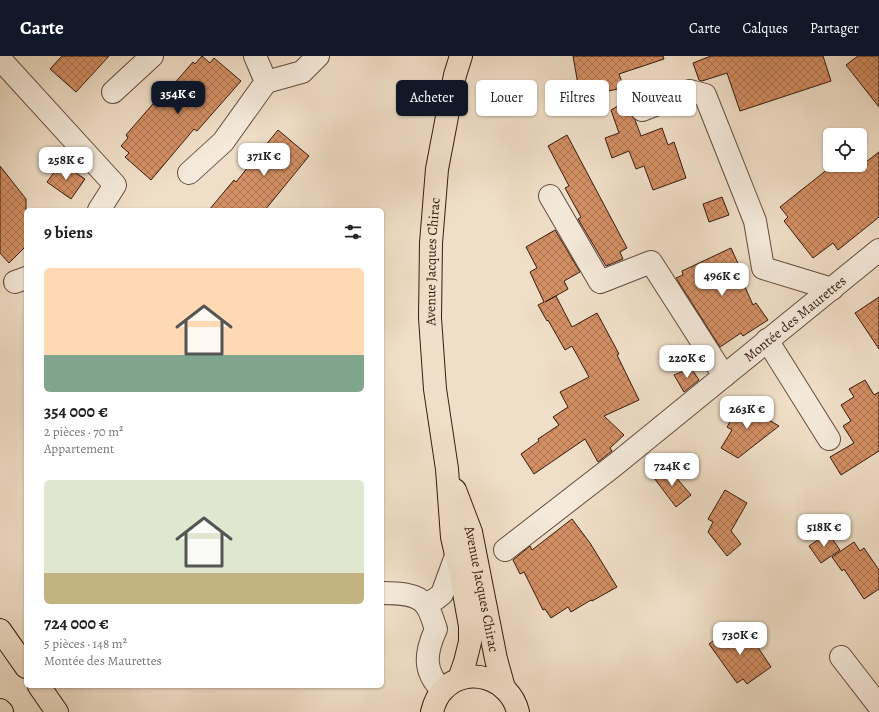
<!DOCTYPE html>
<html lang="fr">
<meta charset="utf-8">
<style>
:root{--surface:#fff;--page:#f2f2f2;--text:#202124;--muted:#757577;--accent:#111827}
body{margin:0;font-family:Alegreya,serif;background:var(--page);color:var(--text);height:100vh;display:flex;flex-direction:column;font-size:15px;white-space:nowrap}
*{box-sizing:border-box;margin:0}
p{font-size:13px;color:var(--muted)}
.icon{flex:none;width:22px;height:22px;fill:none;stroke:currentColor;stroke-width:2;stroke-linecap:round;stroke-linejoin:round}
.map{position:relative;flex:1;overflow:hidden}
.side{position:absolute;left:24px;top:152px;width:360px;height:480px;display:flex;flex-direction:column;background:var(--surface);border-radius:6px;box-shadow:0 1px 3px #0004}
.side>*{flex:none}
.top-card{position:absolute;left:396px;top:24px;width:380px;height:36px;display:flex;gap:8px}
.tools{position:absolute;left:823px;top:72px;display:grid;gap:8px}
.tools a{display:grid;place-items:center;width:44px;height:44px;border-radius:6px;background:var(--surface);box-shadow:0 1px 3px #0004;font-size:20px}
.price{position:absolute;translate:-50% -34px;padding:0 9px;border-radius:8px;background:#fff;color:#222;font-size:13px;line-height:26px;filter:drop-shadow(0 1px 2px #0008)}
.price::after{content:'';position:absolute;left:50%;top:24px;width:12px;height:9px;margin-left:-6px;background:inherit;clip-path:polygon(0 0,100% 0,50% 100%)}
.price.current{background:var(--accent);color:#fff}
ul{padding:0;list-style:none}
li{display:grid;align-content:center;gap:8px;height:212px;padding:0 20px}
li span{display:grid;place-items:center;height:124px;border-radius:6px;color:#555}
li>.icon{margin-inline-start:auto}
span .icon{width:72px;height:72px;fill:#fffc;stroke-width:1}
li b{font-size:17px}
h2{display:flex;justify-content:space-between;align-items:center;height:48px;padding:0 20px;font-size:17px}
.chip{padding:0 14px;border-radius:6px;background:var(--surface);box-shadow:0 1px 3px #0004;font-size:14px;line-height:36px}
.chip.current{background:var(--accent);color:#fff}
header{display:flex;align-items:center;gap:24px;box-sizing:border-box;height:56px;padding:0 20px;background:var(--accent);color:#fff}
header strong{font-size:19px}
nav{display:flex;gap:22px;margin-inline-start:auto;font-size:14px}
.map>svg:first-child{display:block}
.building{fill:url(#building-cross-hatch);stroke:#361a0f}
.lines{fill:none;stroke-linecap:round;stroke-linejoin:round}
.minor-casing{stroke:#644b3d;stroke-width:24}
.major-casing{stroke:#361a0f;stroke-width:24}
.highway-casing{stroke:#361a0f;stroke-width:24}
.minor{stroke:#f5eadb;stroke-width:22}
.major{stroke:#f0dfc8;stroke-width:22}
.highway{stroke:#f0dfc8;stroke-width:22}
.labels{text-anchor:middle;stroke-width:3.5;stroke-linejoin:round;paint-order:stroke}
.street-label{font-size:14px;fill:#361a0f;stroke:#f5eadb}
</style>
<header>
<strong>Carte</strong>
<nav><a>Carte</a><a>Calques</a><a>Partager</a></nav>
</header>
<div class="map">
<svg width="879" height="656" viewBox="0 0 879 656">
<defs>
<pattern id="building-cross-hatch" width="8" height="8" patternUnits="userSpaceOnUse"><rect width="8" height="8" fill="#d49065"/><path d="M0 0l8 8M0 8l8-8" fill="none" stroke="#ad7552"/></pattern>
</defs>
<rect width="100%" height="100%" fill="#f0dfc8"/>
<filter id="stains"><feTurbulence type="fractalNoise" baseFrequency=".005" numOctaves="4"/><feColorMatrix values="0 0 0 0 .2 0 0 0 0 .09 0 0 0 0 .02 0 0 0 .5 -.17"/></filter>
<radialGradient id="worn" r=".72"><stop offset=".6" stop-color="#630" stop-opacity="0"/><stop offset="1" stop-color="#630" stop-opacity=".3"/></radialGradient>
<path class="building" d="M62,0h47l-33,36 -26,-23z
M202,0l8,7 4,-5 27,23 -44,50 -3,-2 -43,51 -26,-23 4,-4 -8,-7 7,-8 -2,-3 32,-37 2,2 33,-38 2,2z
M573,0h90l1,3 -45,15 5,14 -44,8z
M711,0h112l8,25 -91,30 -13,-38 -25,8 -3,-1 -6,-17z
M858,0h21v51l-33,-42z
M628,44l2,6v8l5,6 6,16 21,-8 6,17 6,-3 12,36 -33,12 -9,-24 -8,3 -7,-18 -17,7 -7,-20 14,-5 -8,-23z
M278,74l31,26 -44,54h-56l25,-30 2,2z
M567,79l60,113 -7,4 3,7 -17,7 -28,-47 3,-2 -16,-29 4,-2 -21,-40z
M879,96v65l-41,33 -5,-7 -20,15 -29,-37 4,-4 -8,-10 53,-42h29z
M61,107l24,16 -14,20 -24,-17z
M0,110l26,33v47l-17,17 -9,-10z
M722,141l7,18 -20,7 -6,-18z
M555,174l25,42 -16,9 4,8 -23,13 11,-6 16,31 25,-14 22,41 -2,1 22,45 -35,16 20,19 -14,13 2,3 -14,11 -13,-23 -51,35 -13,-20 18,-13 -1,-2 21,-14 -6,-8 15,-10 -8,-15 29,-15 -17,-31 -7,4 -17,-30 -1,1 -9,-16 6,-3 -14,-30 7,-4 -11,-21z
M731,192l9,20 -3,1 16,36 3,-2 12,17 -25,16 -2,-3 -21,14 -44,-69 7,-3 -1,-4z
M879,241v52l-24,-36z
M691,312l8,12 -15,12 -10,-17z
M865,324l9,15 5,-3v59l-38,24 -11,-18 24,-14 -11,-17 8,-5 -10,-16 13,-8 -5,-8z
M743,344l18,10 -2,4 20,12 -41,32 -17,-10 11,-18 -5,-3z
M668,412l23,27 -15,12 -22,-29z
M725,434l22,13 -16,28 10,13 -14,12 -19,-24 5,-10 -5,-3z
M572,463l18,24 27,44 -25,14 -1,-1 -20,12 -3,-5 -17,11 -6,-9 -2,1 -19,-38 -4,2 -7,-14 17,-14 2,4z
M828,477l12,17 -19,13 -12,-17z
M854,486l6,9 4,-3 15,22v19l-15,10 -20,-30 -2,2 -10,-14z
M736,568l15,22 4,-3 16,24 -24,17 -4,-5 -6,4 -28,-39z"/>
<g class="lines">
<g class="minor-casing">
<g id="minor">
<path d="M0,3l115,126 -16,25"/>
<path d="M266,26l36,-10 16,-16"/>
<path d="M113,36l39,-36"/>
<path d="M642,54l48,-19 15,4 50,126 8,47 69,21"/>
<path d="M189,117l34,-31 43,-60 -11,-26"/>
<path d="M550,140l50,86 51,-20 73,114"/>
<path d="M15,226l11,-4"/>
<path d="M767,284l62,99"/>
<path id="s1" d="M505,494l111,-86 108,-88 155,-126"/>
<path d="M382,537c14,0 35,0 44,12 5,7 7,16 10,24 -11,24 -13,42 6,61"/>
<path d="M426,549l11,-7 5,-4 14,-38"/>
<path d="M841,601l38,49"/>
</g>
</g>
<g class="major-casing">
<g id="major">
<path id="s2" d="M455,434l16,42 25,127 8,29"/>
<path id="s3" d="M459,623l6,-17 5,-20v-16l-9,-50 -9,-39 -5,-68 -12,-80 -5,-71 1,-75 6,-74 18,-94 6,-19"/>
<path d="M432,656c2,-8 5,-16 11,-22 24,-26 67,-12 75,22"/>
</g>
</g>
<g class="highway-casing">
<path id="highway" d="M0,574l26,37
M39,630l18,26
M0,654l2,2"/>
</g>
<use href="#minor" class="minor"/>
<use href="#major" class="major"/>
<use href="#highway" class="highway"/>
</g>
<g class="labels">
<g class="street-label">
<text dy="5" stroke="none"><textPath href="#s3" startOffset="422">Avenue Jacques Chirac</textPath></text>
<text dy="5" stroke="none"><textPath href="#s1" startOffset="371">Montée des Maurettes</textPath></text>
<text dy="5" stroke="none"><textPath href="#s2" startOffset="103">Avenue Jacques Chirac</textPath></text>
</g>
</g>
<rect width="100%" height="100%" filter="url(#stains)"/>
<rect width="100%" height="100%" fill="url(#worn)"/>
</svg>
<div class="tools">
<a><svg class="icon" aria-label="locate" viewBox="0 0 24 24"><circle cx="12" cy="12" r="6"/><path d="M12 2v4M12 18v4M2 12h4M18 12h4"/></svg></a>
</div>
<b class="price current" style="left:178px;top:59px">354K €</b>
<b class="price" style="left:264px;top:121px">371K €</b>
<b class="price" style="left:66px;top:125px">258K €</b>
<b class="price" style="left:722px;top:241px">496K €</b>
<b class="price" style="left:687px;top:323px">220K €</b>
<b class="price" style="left:747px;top:374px">263K €</b>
<b class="price" style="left:672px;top:431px">724K €</b>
<b class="price" style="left:824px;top:492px">518K €</b>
<b class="price" style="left:740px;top:600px">730K €</b>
<div class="top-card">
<a class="chip current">Acheter</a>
<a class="chip">Louer</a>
<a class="chip">Filtres</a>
<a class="chip">Nouveau</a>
</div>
<section class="side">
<h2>9 biens<svg class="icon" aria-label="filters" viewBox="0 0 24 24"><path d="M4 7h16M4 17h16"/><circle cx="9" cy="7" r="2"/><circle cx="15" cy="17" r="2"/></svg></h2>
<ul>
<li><span style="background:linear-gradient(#ffd9b3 70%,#7fa58c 0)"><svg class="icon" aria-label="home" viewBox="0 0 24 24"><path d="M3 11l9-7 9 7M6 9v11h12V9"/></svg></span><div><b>354 000 €</b><p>2 pièces · 70 m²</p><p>Appartement</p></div></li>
<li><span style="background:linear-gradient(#dfe7d0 75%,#c2b280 0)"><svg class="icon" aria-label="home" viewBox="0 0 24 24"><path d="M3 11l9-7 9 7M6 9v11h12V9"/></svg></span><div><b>724 000 €</b><p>5 pièces · 148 m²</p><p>Montée des Maurettes</p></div></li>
</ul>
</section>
</div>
